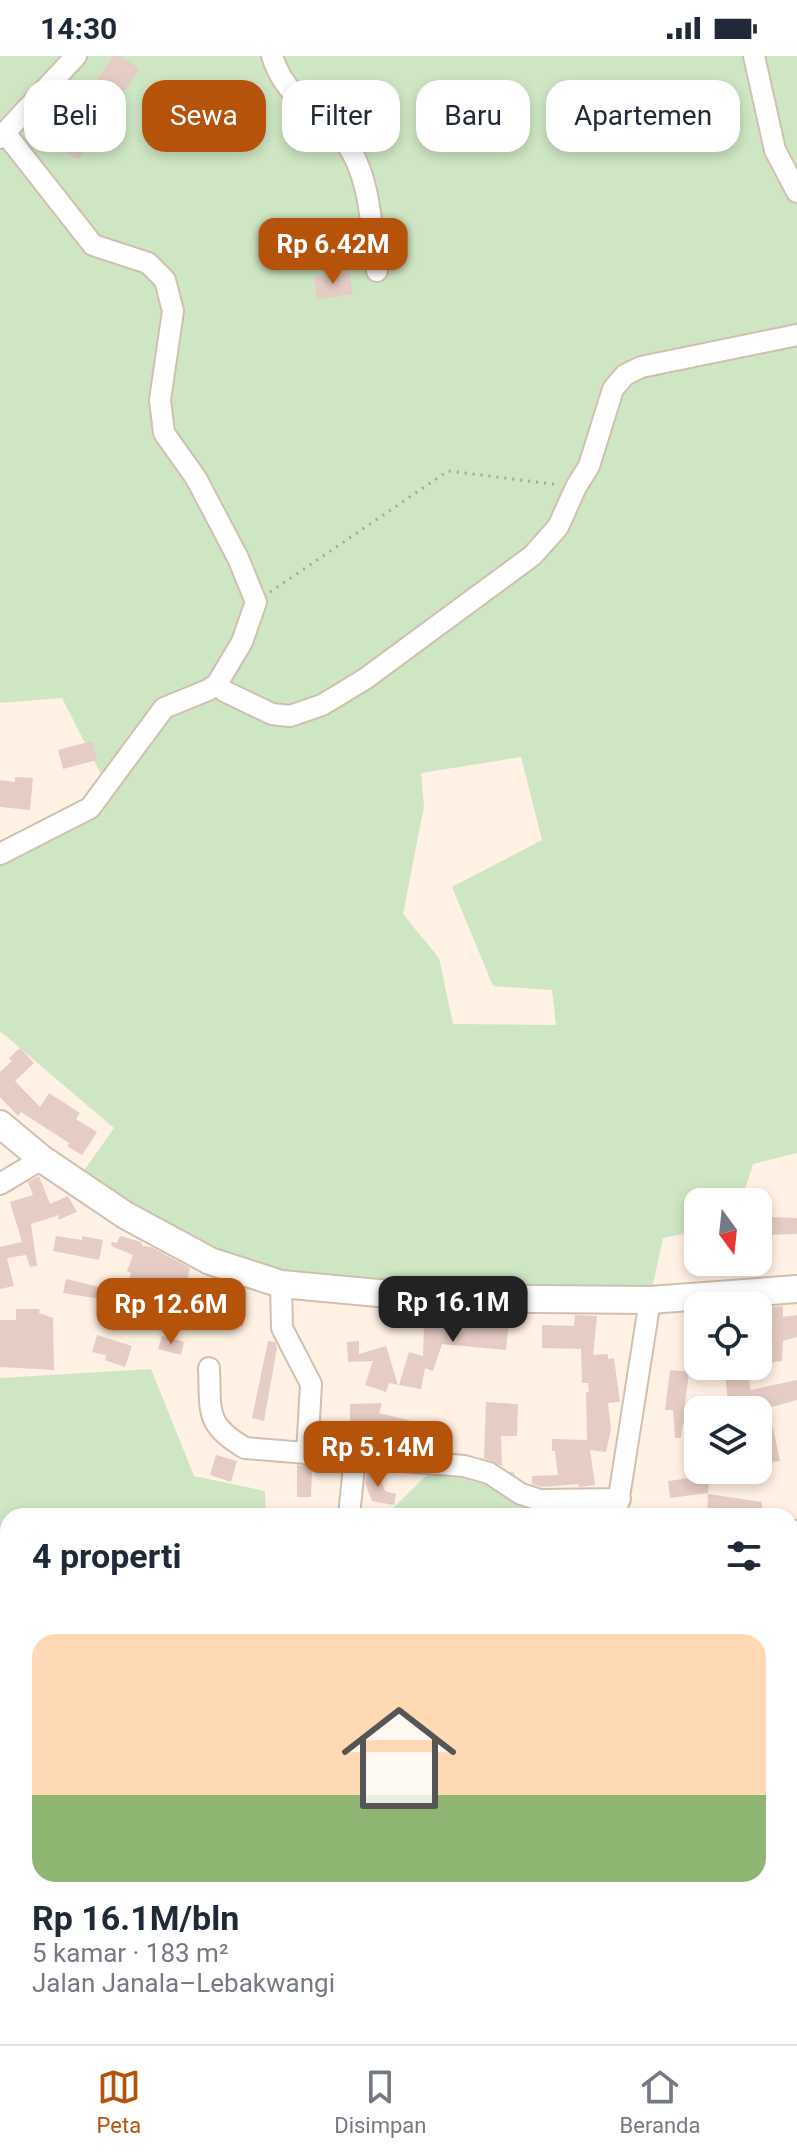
<!DOCTYPE html>
<html lang="id">
<meta charset="utf-8">
<style>
:root{--surface:#fff;--page:#f6f6f7;--text:#1f2937;--muted:#747a83;--line:#e0e1e3;--accent:#b45309}
body{margin:0;font-family:Roboto,sans-serif;background:var(--page);color:var(--text);height:100vh;display:flex;flex-direction:column;font-size:30px;white-space:nowrap}
*{box-sizing:border-box;margin:0}
p{font-size:26px;color:var(--muted)}
.icon{flex:none;width:44px;height:44px;fill:none;stroke:currentColor;stroke-width:2;stroke-linecap:round;stroke-linejoin:round}
.map{position:relative;flex:1;overflow:hidden}
.side{position:absolute;left:0px;top:1452px;width:798px;height:536px;display:flex;flex-direction:column;background:var(--surface);border-radius:24px 24px 0 0;box-shadow:0 4px 12px #0003}
.side>*{flex:none}
.top-card{position:absolute;left:24px;top:24px;width:750px;height:72px;display:flex;gap:16px}
.needle{width:52px;rotate:165deg}
.fabs{position:absolute;left:684px;top:1132px;display:grid;gap:16px}
.fabs a{display:grid;place-items:center;width:88px;height:88px;border-radius:16px;background:var(--surface);box-shadow:0 4px 12px #0003;font-size:40px}
.price{position:absolute;translate:-50% -68px;padding:0 18px;border-radius:16px;background:var(--accent);color:#fff;font-size:26px;line-height:52px;filter:drop-shadow(0 2px 4px #0008)}
.price::after{content:'';position:absolute;left:50%;top:48px;width:24px;height:18px;margin-left:-12px;background:inherit;clip-path:polygon(0 0,100% 0,50% 100%)}
.price.current{background:#222;color:#fff}
ul{padding:0;list-style:none}
li{display:grid;align-content:center;gap:16px;height:424px;padding:0 32px}
li+li{border-top:2px solid var(--line)}
li span{display:grid;place-items:center;height:248px;border-radius:24px;color:#555}
li>.icon{margin-inline-start:auto}
span .icon{width:144px;height:144px;fill:#fffc;stroke-width:1}
li b{font-size:34px}
h2{display:flex;justify-content:space-between;align-items:center;height:96px;padding:0 32px;font-size:34px}
.pill{padding:0 28px;border-radius:24px;background:var(--surface);box-shadow:0 4px 12px #0003;font-size:28px;line-height:72px}
.pill.current{background:var(--accent);color:#fff}
.status{display:flex;justify-content:space-between;align-items:center;height:56px;padding:0 40px;background:var(--surface);direction:ltr}
.status svg{height:22px;fill:currentColor}
.menu{display:flex;justify-content:space-around;align-items:center;height:112px;border-top:2px solid var(--line);background:var(--surface);font-size:22px;color:var(--muted)}
.menu a{display:grid;justify-items:center;gap:4px}
.menu .current{color:var(--accent)}
.map>svg:first-child{display:block}
.green{fill:#cee6c3;fill-rule:evenodd}
.building{fill:#e5ccc4}
.lines{fill:none;stroke-linecap:round;stroke-linejoin:round}
.minor-casing{stroke:#d0c0af;stroke-width:24}
.major-casing{stroke:#d0c0af;stroke-width:30}
.path{stroke:#aea398;stroke-width:3;stroke-dasharray:2 6;stroke-linecap:butt}
.minor{stroke:#fff;stroke-width:20}
.major{stroke:#fff;stroke-width:26}
</style>
<div class="status"><b>14:30</b><svg viewBox="0 0 49 12"><path d="M0 12V9h3v3zM5 12V6h3v6zM10 12V3h3v9zM15 12V0h3v12zM26 1h20v11H26zM47 4h2v5h-2z"/></svg></div>
<div class="map">
<svg width="797" height="1988" viewBox="0 0 797 1988">
<rect width="100%" height="100%" fill="#fff1e3"/>
<path class="green" d="M0,0h797v1097l-44,11 -12,38h-43v29l-35,7 -13,60 -371,-19 -108,-43 -93,-57 36,-51 -114,-97v-182l106,-65 -44,-86 -62,5zM521,701l21,83 -90,47 41,99 59,4 4,35 -103,-1 -14,-66 -36,-44 21,-108 -3,-33z
M151,1313l43,107 71,15 1,25h-258v261l-8,-51v-348z
M430,1416h84l14,44h-143z
M797,1567v421h-797v-164l8,-13v169h782v-412z"/>
<path class="building" d="M113,0h7l20,13 -62,91 -24,-16z
M349,216l4,22 -36,6 -3,-23z
M92,685l5,19 -34,9 -5,-19z
M15,721l18,1 -3,32 -30,-3v-27l15,2z
M20,992l14,15 -19,18 25,26 9,-14 31,20 -4,6 21,13 -15,23 -15,-9 2,-3 -48,-31 -3,4 -18,-19v-25l12,-11 -3,-3z
M39,1120l11,28 18,-8 9,16 -19,8 1,-5 -28,9 6,42 -7,1 -4,-12 -19,3 7,28 -14,3v-42l22,-5 -12,-40 23,-7 -5,-13z
M758,1152h13v9l26,1v16l-39,1z
M56,1180l26,4v-4l21,4 -4,20 -46,-9z
M120,1180l21,6 2,4 8,1 39,21 -4,18 35,4v6l-12,1 -2,19 -20,-2 2,-15 -51,4v3l-14,-3 7,-30 -4,-2 6,-16 -22,-9 1,-4 5,1z
M66,1223l37,9 -3,11 -37,-6z
M228,1228l18,5 -3,37 -14,1z
M783,1250v11l14,-2v22l-14,4 -1,20 -24,4v-21l12,-1 1,-36z
M16,1253h24l-1,4 14,5 1,52 -54,-3v-47h16z
M575,1259l22,1 -4,39 15,-1v5l6,-1 6,44 -12,1 3,26 -5,23 -16,-2 5,35 -16,2 -1,-3 -36,3 -10,-3v-8l26,-1 -3,-24h-3v-12l35,1 -1,-48h3l-1,-9h-6l-1,-34 -39,-1v-23l32,1z
M461,1261l48,4 -3,29 -64,-6 -9,27 -8,-3 -4,21 -22,-4 10,-33 14,4 1,-31 36,-1z
M97,1279l35,11 -7,21 -20,-7 1,-5 -14,-3z
M162,1280l22,6 -3,13 -23,-6z
M268,1285l7,1 2,6 -13,73 -12,-3z
M359,1285v13l27,-8 12,39 -9,-2 -3,9 -21,-7 8,-24 -25,1 -1,-20z
M724,1310h22l5,24 46,-10v20l-29,8 -39,2z
M670,1314l19,2 -5,39 14,-1v13h-15l-2,15h-6l-2,-28h-8z
M486,1346l32,2 -1,32h-16l1,30 -18,-8z
M382,1347l-3,10 32,8 -4,13 -35,-9 2,21 -46,-4 -1,-9 23,-3v-26z
M773,1372l7,33 -19,2 -3,-31z
M216,1399l21,6 -6,21 -21,-7z
M297,1409l15,2 -1,30h-14z
M689,1414h57v13h-37l-1,10 -38,5 -2,-17 22,-3z
M367,1415l11,1 7,19 11,3 -2,11 -22,-4 -7,-18z
M708,1438l54,8v9l-36,-2v7h-19z"/>
<g class="lines">
<g class="minor-casing">
<path id="minor" d="M272,0c16,49 46,49 72,84 27,35 27,88 33,131
M754,0l21,94 22,42
M5,77l88,112 55,18 17,17 8,31 -13,89 4,33 32,45 42,80 18,44 -14,40 -25,42
M0,82l76,-82
M0,798l90,-46 74,-100 44,-18 9,-6 7,7 48,23 18,2 32,-11 43,-26 167,-123 26,-29 18,-40 13,-21 24,-77 12,-14 16,-8 156,-32
M0,1128l42,-25
M281,1228l1,44 29,56 -4,70
M209,1312c2,43 -5,56 36,80l219,18 25,7 32,21 19,6 80,-1
M349,1460l6,-60
M616,1460l34,-216
M790,1475h7
M463,1988l5,-8"/>
</g>
<g class="major-casing">
<path id="major" d="M0,1068l42,35 83,56 85,46 71,23 151,14 218,2 147,-11"/>
</g>
<path class="path" d="M270,536l178,-121 112,14"/>
<use href="#minor" class="minor"/>
<use href="#major" class="major"/>
</g>
</svg>
<div class="fabs">
<a><svg class="needle" viewBox="-14 -14 28 28"><path d="M0-13l5 13h-10z" fill="#e53935"/><path d="M0 13l5-13h-10z" fill="#747a83"/></svg></a>
<a><svg class="icon" aria-label="locate" viewBox="0 0 24 24"><circle cx="12" cy="12" r="6"/><path d="M12 2v4M12 18v4M2 12h4M18 12h4"/></svg></a>
<a><svg class="icon" aria-label="layers" viewBox="0 0 24 24"><path d="M12 4l9 5-9 5-9-5zM3 14l9 5 9-5"/></svg></a>
</div>
<b class="price" style="left:333px;top:230px">Rp 6.42M</b>
<b class="price current" style="left:453px;top:1288px">Rp 16.1M</b>
<b class="price" style="left:171px;top:1290px">Rp 12.6M</b>
<b class="price" style="left:378px;top:1433px">Rp 5.14M</b>
<div class="top-card">
<a class="pill">Beli</a>
<a class="pill current">Sewa</a>
<a class="pill">Filter</a>
<a class="pill">Baru</a>
<a class="pill">Apartemen</a>
</div>
<section class="side">
<h2>4 properti<svg class="icon" aria-label="filters" viewBox="0 0 24 24"><path d="M4 7h16M4 17h16"/><circle cx="9" cy="7" r="2"/><circle cx="15" cy="17" r="2"/></svg></h2>
<ul>
<li><span style="background:linear-gradient(#ffd9b3 65%,#8fb573 0)"><svg class="icon" aria-label="home" viewBox="0 0 24 24"><path d="M3 11l9-7 9 7M6 9v11h12V9"/></svg></span><div><b>Rp 16.1M/bln</b><p>5 kamar · 183 m²</p><p>Jalan Janala–Lebakwangi</p></div></li>
</ul>
</section>
</div>
<nav class="menu">
<a class="current"><svg class="icon" aria-label="map" viewBox="0 0 24 24"><path d="M3 6l6-2 6 2 6-2v14l-6 2-6-2-6 2zM9 4v14M15 6v14"/></svg>Peta</a>
<a><svg class="icon" aria-label="saved" viewBox="0 0 24 24"><path d="M7 4h10v16l-5-4-5 4z"/></svg>Disimpan</a>
<a><svg class="icon" aria-label="home" viewBox="0 0 24 24"><path d="M3 11l9-7 9 7M6 9v11h12V9"/></svg>Beranda</a>
</nav>
